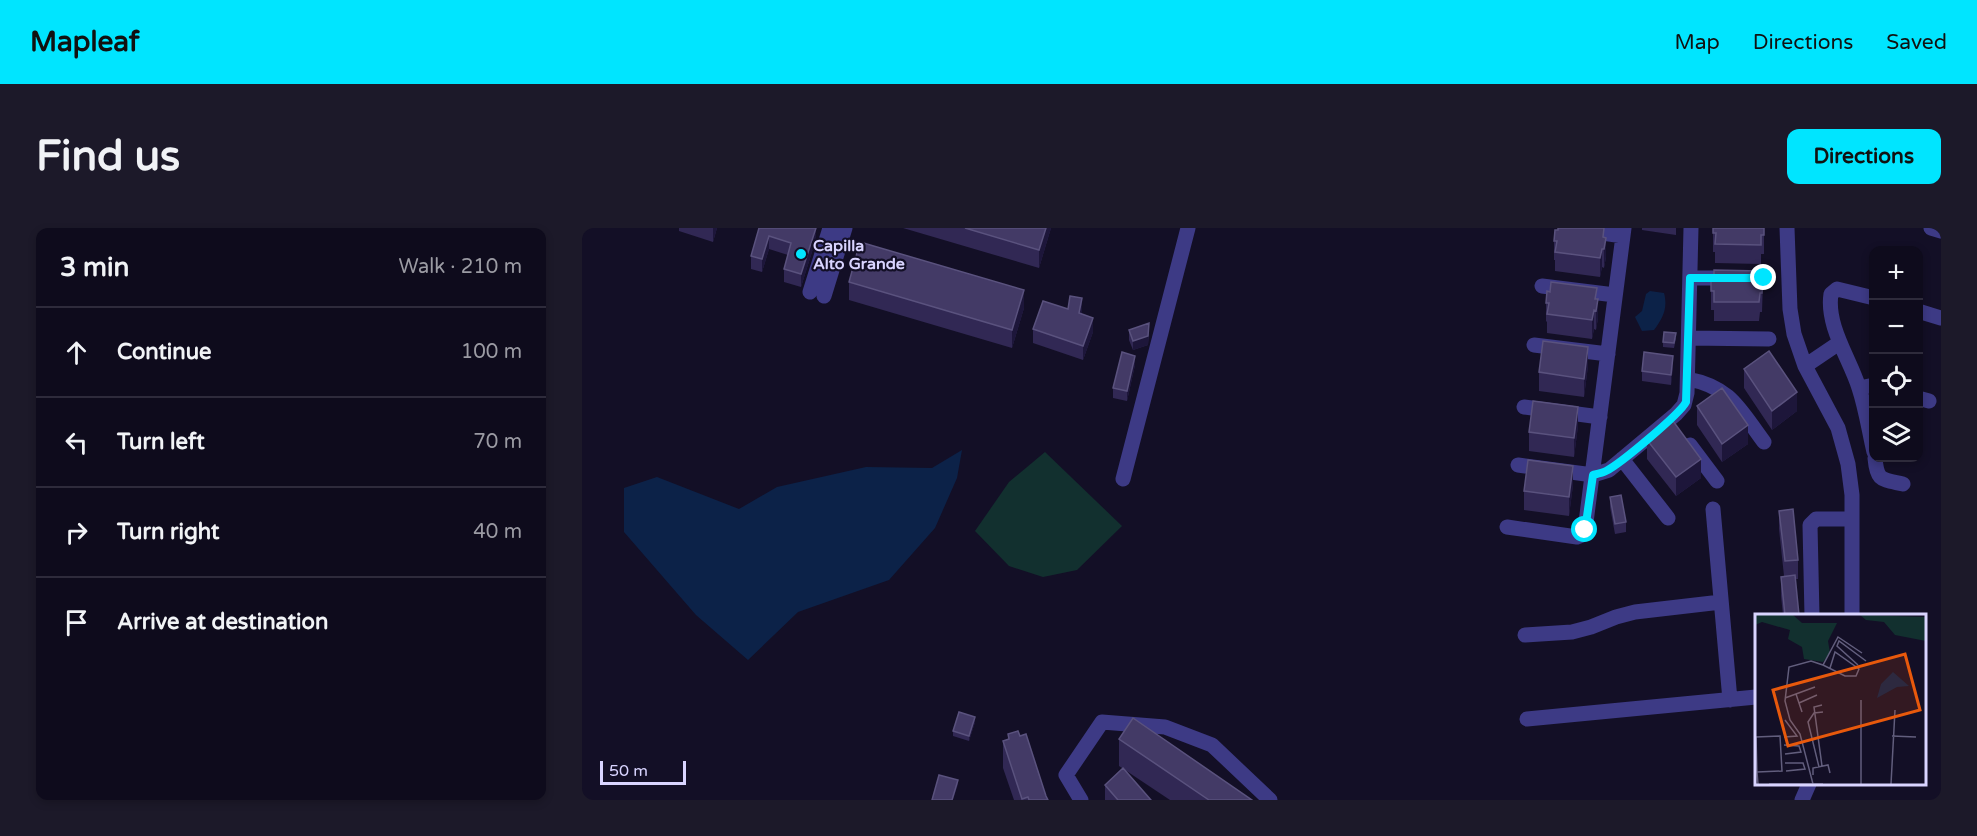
<!DOCTYPE html>
<meta charset="utf-8">
<style>
:root{--surface:#0e0b1c;--page:#1c1929;--text:#f1f3f6;--muted:#9b9ba3;--line:#2e2b3b;--accent:#00e5ff}
body{margin:0;font-family:"Varela Round",sans-serif;background:var(--page);color:var(--text)}
.controls{position:absolute;right:18px;top:18px;display:grid;overflow:hidden;border-radius:12px;box-shadow:0 3px 9px #0003}
.controls button{width:54px;height:54px;display:grid;place-items:center;padding:0;border:0;border-bottom:2px solid var(--line);background:var(--surface);color:var(--text);font:30px sans-serif}
.scale{position:absolute;left:18px;bottom:15px;width:86px;box-sizing:border-box;padding-left:6px;border:3px solid #d9d4ff;border-top:0;font-size:16px;line-height:21px;white-space:nowrap;color:#d9d4ff;-webkit-text-stroke:4px #130f26;paint-order:stroke}
.stop{position:absolute;width:18px;height:18px;margin:-14px;border:4px solid #00e5ff;border-radius:50%;background:#fff}
.stop.end{background:#00e5ff;border-color:#fff;box-shadow:0 2px 6px #0008}
.list{margin:0;padding:0;list-style:none}
h2{display:flex;justify-content:space-between;align-items:center;height:78px;margin:0;padding:0 24px;font-size:26px}
h2 small{font-size:20px;font-weight:400;color:var(--muted)}
.list li{display:grid;grid-template-columns:39px 1fr auto;gap:18px;align-items:center;box-sizing:border-box;height:90px;padding:0 24px;border-top:2px solid var(--line)}
.list b{display:block;font-size:22px;white-space:nowrap}
.list em{font-size:20px;font-style:normal;color:var(--muted)}
.icon{flex:none;width:33px;height:33px;fill:none;stroke:currentColor;stroke-width:2;stroke-linecap:round;stroke-linejoin:round}
.map{position:relative;flex:none;width:1359px;height:572px;overflow:hidden;border-radius:12px}
header{display:flex;align-items:center;gap:36px;box-sizing:border-box;height:84px;padding:0 30px;background:var(--accent);color:#111}
header strong{font-size:28px}
nav{display:flex;gap:33px;margin-inline-start:auto;font-size:21px}
.intro{display:flex;align-items:center;justify-content:space-between;box-sizing:border-box;height:144px;padding:0 36px}
h1{margin:0;font-size:42px}
.button{padding:15px 27px;border-radius:12px;background:var(--accent);color:#111;font-size:21px;font-weight:700}
main{display:flex;gap:36px;padding:0 36px}
aside{flex:1;background:var(--surface);border-radius:12px;box-shadow:0 3px 9px #0003}
.map>svg:first-child{display:block}
.green{fill:#12302f}
.water{fill:#0c2248}
.lines{fill:none;stroke-linecap:round;stroke-linejoin:round}
.minor{stroke:#3d3a85;stroke-width:15}
.wall{fill:#312854}
.shaded-wall{fill:#1d163a}
.building{fill:#433a66;stroke:#5a527e;stroke-width:1.5}
.route{stroke:#00e5ff;stroke-width:8}
.poi-dot{fill:#00e5ff;stroke:#130f26;stroke-width:2}
.labels{text-anchor:middle;stroke-width:4.5;stroke-linejoin:round;paint-order:stroke}
.poi-label{font-size:16px;font-weight:bold;fill:#d9d4ff;stroke:#130f26;text-anchor:start}
.inset-road{fill:none;stroke:#625e7d;stroke-width:1.5}
.view{fill:#e8590c;fill-opacity:0.15;stroke:#e8590c;stroke-width:3}
.inset-edge{fill:none;stroke:#d9d4ff;stroke-width:3}
</style>
<header>
<strong>Mapleaf</strong>
<nav><a>Map</a><a>Directions</a><a>Saved</a></nav>
</header>
<div class="intro"><h1>Find us</h1><a class="button">Directions</a></div>
<main>
<aside>
<h2>3 min<small>Walk · 210 m</small></h2>
<ul class="list">
<li><svg class="icon" aria-label="ahead" viewBox="0 0 24 24"><path d="M12 20V5M6 11l6-6 6 6"/></svg><div><b>Continue</b></div><em>100 m</em></li>
<li><svg class="icon" aria-label="left" viewBox="0 0 24 24"><path d="M17 20v-9H6M10 6l-5 5 5 5"/></svg><div><b>Turn left</b></div><em>70 m</em></li>
<li><svg class="icon" aria-label="right" viewBox="0 0 24 24"><path d="M7 20v-9h11M14 6l5 5-5 5"/></svg><div><b>Turn right</b></div><em>40 m</em></li>
<li><svg class="icon" aria-label="arrive" viewBox="0 0 24 24"><path d="M6 21V4h12l-3 4 3 4H6"/></svg><div><b>Arrive at destination</b></div></li>
</ul>
</aside>
<div class="map">
<svg width="1359" height="572" viewBox="0 0 1359 572">
<rect width="100%" height="100%" fill="#130f26"/>
<path class="green" d="M463,224L540,298L495,342L461,349L427,338L393,303L427,254Z"/>
<path class="water" d="M1068,63L1082,65C1086,80 1081,90 1072,102L1060,103L1053,89L1060,83L1064,66Z
M380,222L375,250L353,300L307,352L216,384L166,432L114,387L42,304V260L75,249L157,281L195,259L284,239L350,240Z"/>
<g class="lines">
<path class="minor" d="M986,0L1041,8
M1205,0L1208,81L1212,106L1223,138L1256,200L1266,236L1270,267V388
M1349,0L1359,3
M1108,50H1181
M960,58L1033,67
M228,64L248,0
M242,68L263,0
M1292,70L1255,61L1249,66C1244,98 1268,131 1277,160C1284,181 1287,203 1292,224
M1336,83L1359,90
M1107,110L1187,111
M952,117L1026,126
M1223,138L1257,115
M1106,151C1149,159 1158,182 1182,214
M1277,160L1292,157
M1336,170L1347,173
M942,179L1018,189
M1108,217L1135,253
M1293,230C1295,253 1299,251 1321,256
M1040,231L1086,290
M936,237L1011,247L1027,242L1094,186L1102,177L1105,165L1109,0
M541,251L606,0
M1131,281L1148,472
M925,299L995,309L1000,307L1003,302L1042,0
M1230,388L1228,297L1234,291H1270
M943,407L990,404L1009,399L1034,389L1053,384L1139,374
M945,491L1174,469
M499,572L484,547L520,494L583,499L630,517L688,572
M1220,572L1227,556"/>
</g>
<path class="wall" d="M97,0H135L131,14L97,3Z
M177,0H234V11L219,59L202,54V41L206,27L187,21L180,44L169,41V28Z
M321,0H469L457,40Z
M1060,0H1094V7L1060,2Z
M1131,0H1182V26H1179V36L1133,35V24H1131Z
M976,2L1022,10L1024,29L1022,40L1020,39L1018,49L973,43V32H972V13Z
M1129,51L1181,53L1180,84H1178L1177,93H1132V82H1129Z
M267,54L442,80L430,120L267,72Z
M1015,71L1016,90L1014,102L1012,101L1010,111L965,105V94L964,93V75Z
M486,81L500,85V86L511,104L501,132L451,115V101Z
M547,102L567,104L566,117L551,122L547,112Z
M1094,110L1092,120L1081,119V114Z
M553,137L545,173L531,170V160Z
M1006,138L1002,169L957,163V144Z
M1091,138L1089,157L1060,153V143Z
M1162,141L1215,183L1190,202L1162,160Z
M1115,178L1166,216L1140,234L1115,197Z
M996,198L992,229L947,223V204Z
M1065,212L1119,250L1094,268L1065,231Z
M991,257L987,288L942,282V263Z
M1028,269L1044,294V304L1033,306L1028,279Z
M1197,283L1216,332V351H1213L1217,387H1201L1199,368V349L1202,348L1197,301Z
M393,494L387,513L371,508V503Z
M426,506L464,568L466,572H432L421,540V513L426,511Z
M537,511L670,572H588L537,538Z
M523,557L569,572H523Z"/>
<path class="shaded-wall" d="M131,0H135L131,14Z
M234,0V11L219,59V46Z
M464,0H469L457,40V22Z
M187,8V21L180,44V31Z
M1024,10V29L1022,40V21Z
M1020,21V39L1018,49V30Z
M442,62V80L430,120V102Z
M500,70V85L497,99V85Z
M1016,71V90L1014,102V83Z
M1012,82V101L1010,111V92Z
M511,90V104L501,132V118Z
M567,95L566,117L551,122V113Z
M1006,119V138L1002,169V151Z
M553,128V137L545,173V163Z
M1091,128V138L1089,157V147Z
M1215,164V183L1190,202V183Z
M996,179V198L992,229V210Z
M1166,197V216L1140,234V216Z
M1119,231V250L1094,268V249Z
M991,238V257L987,288V269Z
M393,489V494L387,513V508Z
M376,552V557L371,572H370Z"/>
<path class="building" d="M177,0H234L219,46L202,41L209,15L187,8L180,31L169,28Z
M383,0H464L457,22Z
M976,0H1022L1021,9L1024,10L1022,21H1020L1018,30L973,24L975,13H972L973,2H976Z
M1131,0H1182V7H1179V17L1133,16L1134,5H1131Z
M278,14L442,62L430,102L267,54Z
M1132,42L1178,43V53H1181L1180,65H1178L1177,74H1132V63H1129V51H1132Z
M969,54L1015,60L1013,71H1016L1014,83L1012,82L1010,92L965,86L967,75H964L965,63L968,64Z
M488,68L500,70L497,85L511,90L501,118L451,101L461,73L486,81Z
M567,95L566,108L551,113L547,102Z
M1082,104L1094,105L1092,115L1081,114Z
M961,113L1006,119L1002,151L957,144Z
M1187,123L1215,164L1190,183L1162,141Z
M540,124L553,128L545,163L531,160Z
M1062,124L1091,128L1089,147L1060,143Z
M1140,160L1166,197L1140,216L1115,178Z
M951,173L996,179L992,210L947,204Z
M1091,193L1119,231L1094,249L1065,212Z
M946,232L991,238L987,269L942,263Z
M1039,267L1044,294L1033,296L1028,269Z
M1211,281L1216,332L1203,333L1197,283Z
M1213,347L1217,387H1203L1199,349Z
M377,484L393,489L387,508L371,503Z
M551,490L670,572H627L537,511Z
M436,503L438,508L444,506L464,568L466,572H447L446,569L440,571L421,513L427,511L426,506Z
M541,540L569,572H536L523,557Z
M357,547L376,552L370,572H350Z"/>
<g class="lines">
<path class="route" d="M1003,302L1011,247C1015,246 1020,245 1024,243C1038,236 1098,186 1104,174L1108,50H1182"/>
</g>
<circle class="poi-dot" cx="219" cy="26" r="6"/>
<g class="labels">
<g class="poi-label">
<text x="231" y="23">Capilla<tspan x="231" dy="18">Alto Grande</tspan></text>
</g>
</g>
<g transform="translate(1173 386)">
<rect width="171" height="171" fill="#130f26"/>
<path d="M0,1H38L47,9H82L73,27L75,39L68,48L49,45L47,33L33,25L35,16L7,8L0,11ZM105,1L171,3V27L140,21L129,8L111,6Z" fill="#12302f"/>
<path d="M138,58L154,72L142,73L122,84L126,70Z" fill="#0c2248"/>
<path class="inset-road" d="M68,51L90,62H101L104,55L80,38L75,54M103,51L82,32L84,27L111,47M41,80L47,98M30,84L60,73M44,89L62,81M67,91L59,93L67,152M137,122L161,123M29,123L42,122L30,106M29,131L44,132L46,138L30,140M30,149H48L50,155L31,157M64,153L53,108L59,99L68,98M2,158L27,157L25,122L1,123L2,158L3,170M58,161V154L73,151L75,159M14,170H68M58,170L45,120L35,106L30,87L34,53L56,47L68,51L83,23L107,39M106,170V86M136,170L140,96"/>
<path class="view" d="M150,40L165,96L33,132L18,76Z"/>
<rect width="171" height="171" class="inset-edge"/>
</g>
</svg>
<div class="controls">
<button>+</button>
<button>−</button>
<button><svg class="icon" aria-label="locate" viewBox="0 0 24 24"><circle cx="12" cy="12" r="6"/><path d="M12 2v4M12 18v4M2 12h4M18 12h4"/></svg></button>
<button><svg class="icon" aria-label="layers" viewBox="0 0 24 24"><path d="M12 4l9 5-9 5-9-5zM3 14l9 5 9-5"/></svg></button>
</div>
<div class="scale">50 m</div>
<div class="stop" style="left:1003px;top:302px"></div>
<div class="stop end" style="left:1182px;top:50px"></div>
</div>
</main>
